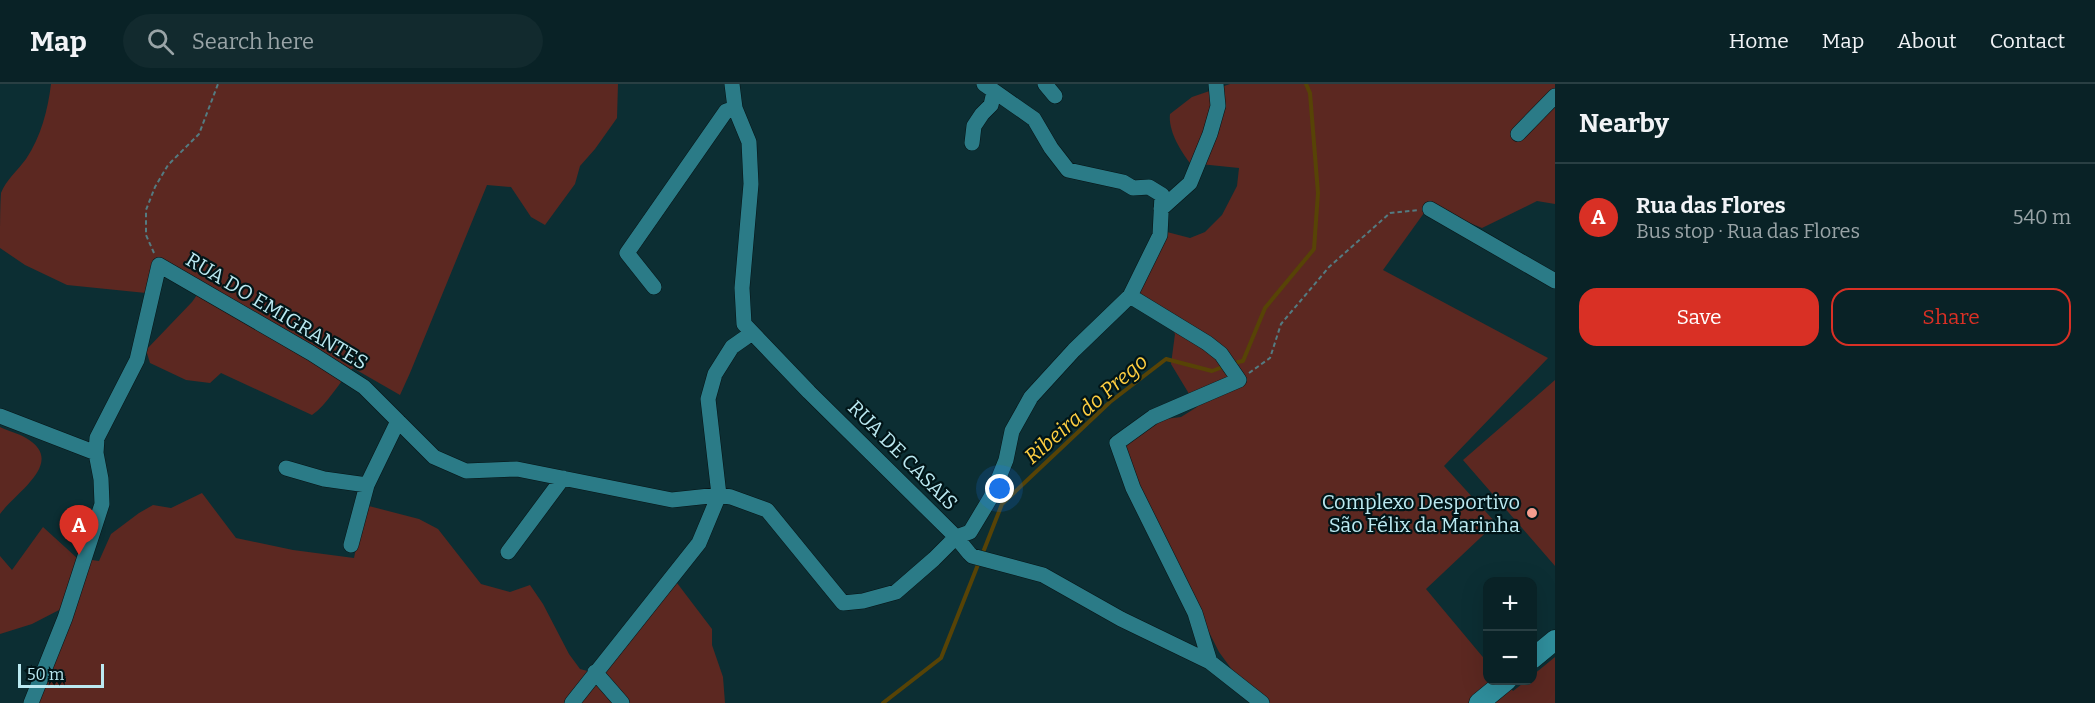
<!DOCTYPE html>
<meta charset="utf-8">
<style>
:root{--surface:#092226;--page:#122a2e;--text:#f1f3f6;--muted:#99a4a7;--line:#293f43;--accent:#d93025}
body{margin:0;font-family:Bitter,serif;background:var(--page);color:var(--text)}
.controls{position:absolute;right:18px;bottom:18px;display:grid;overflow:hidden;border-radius:12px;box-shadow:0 6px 24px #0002}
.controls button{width:54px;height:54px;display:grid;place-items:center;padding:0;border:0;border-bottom:2px solid var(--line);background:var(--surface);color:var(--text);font:30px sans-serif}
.scale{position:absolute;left:18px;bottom:15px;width:86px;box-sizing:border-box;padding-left:6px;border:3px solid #bbe9f1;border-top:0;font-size:16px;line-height:21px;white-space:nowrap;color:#bbe9f1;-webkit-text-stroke:4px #011518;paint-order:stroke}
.you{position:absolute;left:1000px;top:405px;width:21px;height:21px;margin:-15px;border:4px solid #fff;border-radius:50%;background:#1a73e8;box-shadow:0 0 0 9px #1a73e833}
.badge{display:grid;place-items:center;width:39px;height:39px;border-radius:50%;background:var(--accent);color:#fff;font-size:20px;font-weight:700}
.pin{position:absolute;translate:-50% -50px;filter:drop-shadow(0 2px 3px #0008)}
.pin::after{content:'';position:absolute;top:32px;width:21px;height:18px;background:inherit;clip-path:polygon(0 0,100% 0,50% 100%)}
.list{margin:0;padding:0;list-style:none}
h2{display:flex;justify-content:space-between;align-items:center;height:78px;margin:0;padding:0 24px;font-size:26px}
h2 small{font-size:20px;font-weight:400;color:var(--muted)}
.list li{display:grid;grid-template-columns:39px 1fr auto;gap:18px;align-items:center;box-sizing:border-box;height:108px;padding:0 24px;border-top:2px solid var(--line)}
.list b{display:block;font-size:22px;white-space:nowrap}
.list p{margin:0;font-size:20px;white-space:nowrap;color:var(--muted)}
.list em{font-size:20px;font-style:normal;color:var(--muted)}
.actions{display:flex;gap:12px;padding:18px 24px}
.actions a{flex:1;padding:14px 0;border:2px solid var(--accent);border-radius:18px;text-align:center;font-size:21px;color:var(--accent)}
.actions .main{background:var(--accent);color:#fff}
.icon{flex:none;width:33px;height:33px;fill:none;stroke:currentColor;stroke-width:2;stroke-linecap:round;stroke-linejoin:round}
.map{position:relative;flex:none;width:1555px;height:619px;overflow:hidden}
header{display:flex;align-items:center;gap:36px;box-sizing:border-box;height:84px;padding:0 30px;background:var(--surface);border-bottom:2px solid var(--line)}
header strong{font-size:28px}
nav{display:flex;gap:33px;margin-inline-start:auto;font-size:21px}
.search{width:420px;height:54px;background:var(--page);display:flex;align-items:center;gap:15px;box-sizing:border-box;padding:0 21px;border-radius:33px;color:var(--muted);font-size:22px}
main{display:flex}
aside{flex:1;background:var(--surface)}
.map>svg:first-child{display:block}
.green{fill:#5c2821}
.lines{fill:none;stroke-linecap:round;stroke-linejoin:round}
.stream{stroke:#574306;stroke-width:4}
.minor-casing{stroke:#061416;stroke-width:16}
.major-casing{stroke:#061416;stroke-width:21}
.path{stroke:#547b81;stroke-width:2;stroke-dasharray:4.5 3;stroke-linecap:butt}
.minor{stroke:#2b7b87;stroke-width:15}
.major{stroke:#2f8e9c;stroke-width:20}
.poi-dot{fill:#f59d8f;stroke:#011518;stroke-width:2}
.labels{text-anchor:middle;stroke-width:4.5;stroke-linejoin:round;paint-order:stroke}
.street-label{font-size:20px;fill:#bbe9f1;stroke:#011518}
.poi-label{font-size:20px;fill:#bbe9f1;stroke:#011518;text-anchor:end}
.water-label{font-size:21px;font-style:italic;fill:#fece41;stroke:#011518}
</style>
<header>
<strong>Map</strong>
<div class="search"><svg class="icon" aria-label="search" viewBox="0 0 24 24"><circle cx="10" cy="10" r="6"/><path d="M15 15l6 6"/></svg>Search here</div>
<nav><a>Home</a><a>Map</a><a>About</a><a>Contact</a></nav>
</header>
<main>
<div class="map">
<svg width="1555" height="619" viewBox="0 0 1555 619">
<rect width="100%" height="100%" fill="#0c2e33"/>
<path class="green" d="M51,0H618L617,34L595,65L580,82L575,100L545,141L531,133L511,103L487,101L410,289L400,311L353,284C339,298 327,321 312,331L221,289L210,299L186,296L150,279L146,266L192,218L204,201L167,179L146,209L67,201L25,181L0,164C0,149 0,122 1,109C6,96 18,86 26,75C41,53 48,25 51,0Z
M1230,0H1555V120L1537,117L1482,144L1429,122L1383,186L1548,274L1444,382L1496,439L1426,505L1487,578L1488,596L1504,597L1513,607L1526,597L1532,596L1533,591L1555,573V619H1266L1241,598L1219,568L1114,359L1150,337L1181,333L1197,323L1171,280L1175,250L1169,241L1138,211L1167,148L1190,154L1205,148L1222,131L1237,102L1239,84L1190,79C1180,66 1168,46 1170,30L1192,13Z
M1555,296V482L1463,376Z
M0,343C8,347 18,349 26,354C67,378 16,408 0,430Z
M202,409L236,454L293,466L354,474L365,421L419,435L438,445L481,500L510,508L530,501L543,520L569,570L580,585L595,589L674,495L712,545V561L723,593L725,619H38L61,525L32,540L0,550V472L12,486L43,443L77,474L99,477L111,450L139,429L153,421L171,424Z"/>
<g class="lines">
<path class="stream" d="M1238,278L1243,277L1265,224L1314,165L1318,109L1310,9L1306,0
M982,471L1002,420L1110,318L1166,275L1212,287L1220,284
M883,619L941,574L979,478"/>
<defs>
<path id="minor" d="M732,0L735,24L749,58L751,100L742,204L744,240L809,308L956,453L969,469L972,472L1043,491L1121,535L1210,578L1262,619
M1045,0L1055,12
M1518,50L1555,12
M972,59L974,42L982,30L991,21L994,8
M1161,125L1190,99L1210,50L1218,22L1216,0
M1430,125L1555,197
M654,203L627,169L726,27L735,24
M1130,212L1207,259L1221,270L1239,296L1153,333L1117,359L1133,404L1195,529L1210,578
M0,332L96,369
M286,384L324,395L367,401
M351,461L367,401L398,337
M508,468L563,394
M595,588L622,619
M31,619L65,534L102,420L101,395L96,369L97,354L137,276L159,181L311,269L364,303L434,373L466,387L517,385L672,416L719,411L731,413L767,426L843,519L863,517L896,508L934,475L956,453L970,448L991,413L1006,376L1012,347L1031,313L1074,266L1130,212L1160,151L1162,111L1149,103L1133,104L1123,98L1068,86L1051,64L1034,35L984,0
M572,619L699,459L719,411L708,315L715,290L732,263L752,249"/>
<path id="major" d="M1532,575L1555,556
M1479,619L1507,596"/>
</defs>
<use href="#minor" class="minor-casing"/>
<use href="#major" class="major-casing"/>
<path class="path" d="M154,169L146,151V126L155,103L168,81L199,50L218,0
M1249,289L1270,274L1281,240L1329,183L1390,129L1419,126"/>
<use href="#minor" class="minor"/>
<use href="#major" class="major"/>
</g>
<circle class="poi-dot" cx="1532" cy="429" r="6"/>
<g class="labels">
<g class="street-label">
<text transform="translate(277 227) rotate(31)" y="7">RUA DO EMIGRANTES</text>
<text transform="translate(903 371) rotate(45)" y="7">RUA DE CASAIS</text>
</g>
<g class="poi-label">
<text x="1520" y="425">Complexo Desportivo<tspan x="1520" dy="23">São Félix da Marinha</tspan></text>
</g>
<g class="water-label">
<text transform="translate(1086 325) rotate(-41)" y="7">Ribeira do Prego</text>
</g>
</g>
</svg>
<div class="controls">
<button>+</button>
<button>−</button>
</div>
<div class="scale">50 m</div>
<div class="you"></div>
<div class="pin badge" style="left:79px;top:471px">A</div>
</div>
<aside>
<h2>Nearby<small></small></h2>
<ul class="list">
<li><span class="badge">A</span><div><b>Rua das Flores</b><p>Bus stop · Rua das Flores</p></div><em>540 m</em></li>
</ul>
<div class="actions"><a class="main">Save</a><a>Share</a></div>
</aside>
</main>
